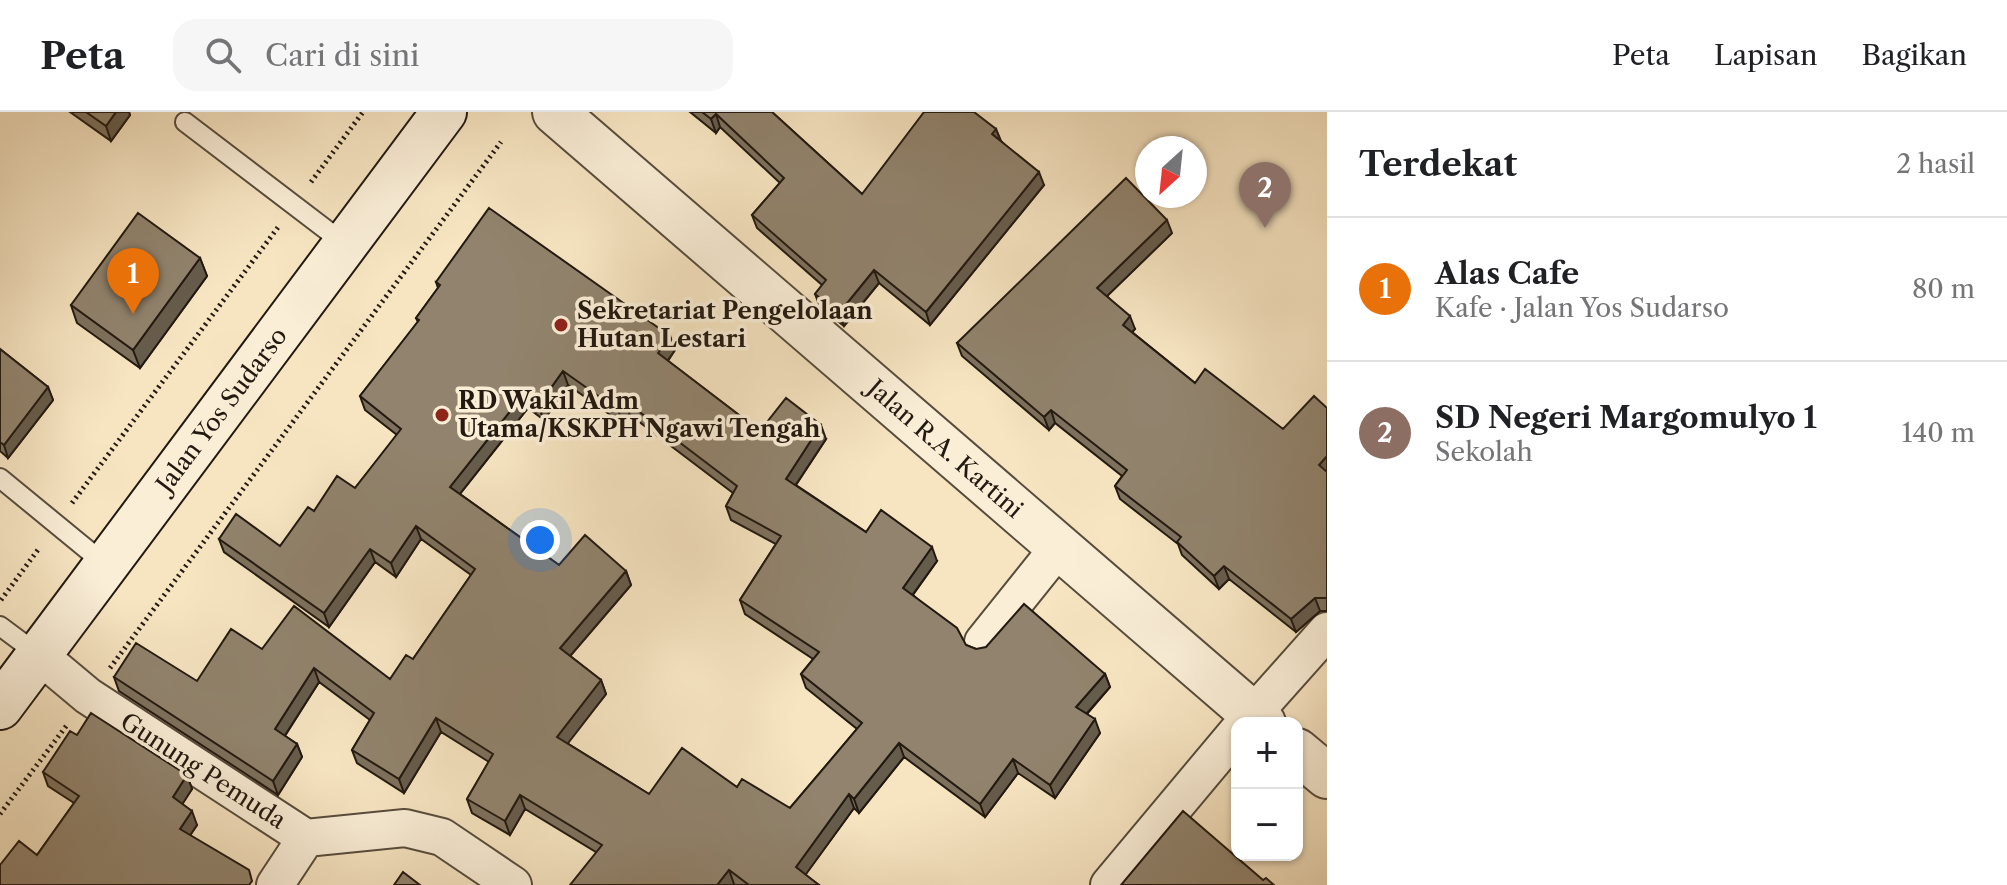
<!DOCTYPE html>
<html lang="id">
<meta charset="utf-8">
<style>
:root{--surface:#fff;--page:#f6f6f6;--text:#202124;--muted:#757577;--line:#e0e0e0;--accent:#111827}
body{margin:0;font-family:"Libre Caslon Text",serif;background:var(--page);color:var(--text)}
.controls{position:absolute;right:24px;bottom:24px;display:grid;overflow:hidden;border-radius:16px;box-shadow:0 2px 6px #0004}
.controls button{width:72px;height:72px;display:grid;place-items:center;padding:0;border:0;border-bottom:2px solid var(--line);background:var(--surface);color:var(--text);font:40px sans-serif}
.compass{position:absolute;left:1135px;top:24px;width:72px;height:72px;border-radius:50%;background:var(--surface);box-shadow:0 2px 6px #0004;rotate:207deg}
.you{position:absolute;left:540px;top:428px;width:28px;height:28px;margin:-20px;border:6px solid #fff;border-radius:50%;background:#1a73e8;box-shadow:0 0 0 12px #1a73e833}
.badge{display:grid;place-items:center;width:52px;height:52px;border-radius:50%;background:var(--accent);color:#fff;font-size:26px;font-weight:700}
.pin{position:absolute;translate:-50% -66px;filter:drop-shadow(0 2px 4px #0008)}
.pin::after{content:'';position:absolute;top:42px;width:28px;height:24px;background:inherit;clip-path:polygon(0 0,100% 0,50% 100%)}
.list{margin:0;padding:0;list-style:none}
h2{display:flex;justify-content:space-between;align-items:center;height:104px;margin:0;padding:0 32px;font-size:34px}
h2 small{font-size:26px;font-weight:400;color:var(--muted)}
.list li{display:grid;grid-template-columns:52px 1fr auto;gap:24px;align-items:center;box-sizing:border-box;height:144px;padding:0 32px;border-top:2px solid var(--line)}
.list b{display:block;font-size:30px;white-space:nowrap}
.list p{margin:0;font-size:26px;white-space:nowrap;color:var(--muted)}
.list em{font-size:26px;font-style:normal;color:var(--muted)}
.icon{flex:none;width:44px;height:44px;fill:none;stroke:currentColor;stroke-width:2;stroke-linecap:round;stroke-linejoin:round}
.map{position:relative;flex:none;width:1327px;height:773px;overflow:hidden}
header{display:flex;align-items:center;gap:48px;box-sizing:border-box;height:112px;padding:0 40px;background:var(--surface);border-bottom:2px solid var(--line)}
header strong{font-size:38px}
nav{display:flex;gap:44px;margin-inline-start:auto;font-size:28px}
.search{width:560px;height:72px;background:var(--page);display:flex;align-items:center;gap:20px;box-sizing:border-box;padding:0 28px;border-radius:24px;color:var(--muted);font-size:30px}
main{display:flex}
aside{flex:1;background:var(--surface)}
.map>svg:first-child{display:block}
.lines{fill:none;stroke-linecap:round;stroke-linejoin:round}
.service-casing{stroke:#574c3c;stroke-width:22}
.minor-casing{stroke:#574c3c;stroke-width:40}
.tertiary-casing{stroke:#574c3c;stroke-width:48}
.secondary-casing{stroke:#221910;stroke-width:48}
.path{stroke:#221910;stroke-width:5;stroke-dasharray:2 4;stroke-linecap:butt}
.service{stroke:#faeed7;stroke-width:18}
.minor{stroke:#faeed7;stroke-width:36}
.tertiary{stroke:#faeed7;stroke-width:44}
.secondary{stroke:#faeed7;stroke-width:44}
.wall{fill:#7d715e;stroke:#221910;stroke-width:2;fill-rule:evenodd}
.shaded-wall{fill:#665c4c;stroke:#221910;stroke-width:2}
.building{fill:#91836d;stroke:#221910;stroke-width:2;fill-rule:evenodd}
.poi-dot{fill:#8f2418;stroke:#faeed7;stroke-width:3}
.labels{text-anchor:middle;stroke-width:7;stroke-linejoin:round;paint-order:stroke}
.poi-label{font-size:24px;font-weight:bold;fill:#221910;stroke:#faeed7;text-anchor:start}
.street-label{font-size:24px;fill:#221910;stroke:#faeed7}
</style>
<header>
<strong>Peta</strong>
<div class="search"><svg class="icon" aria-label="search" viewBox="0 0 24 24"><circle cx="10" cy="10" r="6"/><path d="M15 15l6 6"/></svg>Cari di sini</div>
<nav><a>Peta</a><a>Lapisan</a><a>Bagikan</a></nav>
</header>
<main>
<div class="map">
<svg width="1327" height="773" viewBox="0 0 1327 773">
<rect width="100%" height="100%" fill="#f7e5c2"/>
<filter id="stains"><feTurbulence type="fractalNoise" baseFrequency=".0025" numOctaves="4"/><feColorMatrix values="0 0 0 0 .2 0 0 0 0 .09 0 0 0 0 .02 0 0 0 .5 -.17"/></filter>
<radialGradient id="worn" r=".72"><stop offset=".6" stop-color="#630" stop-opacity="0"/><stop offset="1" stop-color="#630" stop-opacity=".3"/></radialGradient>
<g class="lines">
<defs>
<path id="service" d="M185,10L345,132
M0,366L106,453
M0,514L39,543"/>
<path id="minor" d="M983,530L1059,435
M39,543L88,584L306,726L405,716L442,725L513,773
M1245,611L1327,519
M275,773L306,726
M1109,773L1237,620"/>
<path id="tertiary" d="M555,0L1263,611
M1297,639L1327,664"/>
<path id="secondary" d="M0,595L444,0"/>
</defs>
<use href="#service" class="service-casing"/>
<use href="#minor" class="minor-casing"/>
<use href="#tertiary" class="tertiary-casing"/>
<use href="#secondary" class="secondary-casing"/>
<path class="path" d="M311,70L363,0
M72,391L279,114
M1,488L40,435
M110,556L501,30
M0,702L67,613"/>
<use href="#service" class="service"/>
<use href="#minor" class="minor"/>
<use href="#tertiary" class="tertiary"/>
<use href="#secondary" class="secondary"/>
</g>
<path class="wall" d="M70,0H129L130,3L111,29Z
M690,0H772L862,82L996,17L1001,29L1044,73L930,213L879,171L844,214L820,195L815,182L822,173L757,116L752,103L780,71L720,15L716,21Z
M1172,121L1107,184L1135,217L1132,220L1195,271L1283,317L1327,296V499H1320L1296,520L1229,467L1219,477L1182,443L1178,432L1120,387L1115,374L1122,364L1055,311L1049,318L962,244L957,231Z
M200,146L207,164L140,256L77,211L71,193Z
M436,170L670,224L675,238L668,249L760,319L826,327L796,373L866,420L937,449L913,483L966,533L976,537L1105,562L1110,575L1087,602L1100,621L1055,686L1018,661L985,705L904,645L859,701L854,696L805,763L819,773H735L596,740L525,697L510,723L472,701L467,687L489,650L441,620L404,681L357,651L352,638L370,608L319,570L285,624L297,632L302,645L278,683L119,579L114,565L197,569L262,537L390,567L413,547L471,463L421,427L396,465L375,450L329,515L224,440L219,427L280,434L314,399L355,376L397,323L365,298L360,284L418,210L416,206L438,176ZM568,273L623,312L630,303L733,381L726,394L731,408L776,432L740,488L745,502L813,547L801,562L806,576L857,617L790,696L737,675L649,682L567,631L606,582L601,568L570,544L631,473L626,459L559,453L460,382L528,296L544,308Z
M0,237L48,275L53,288L8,346L0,339Z
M77,623L187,663L192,677L182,692L197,713L190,723L37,743L74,691L48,674L43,660Z"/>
<path class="shaded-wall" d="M116,0H129L130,3L111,29L106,14Z
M716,2L720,15L716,21L711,7Z
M996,17L1001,30L992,22Z
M1039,60L1044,73L930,213L926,200Z
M1167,108L1172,121L1102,189L1097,176Z
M200,146L207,164L140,256L133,238Z
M874,158L879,171L844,214L839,201Z
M1130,204L1135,217L1127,226L1123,213Z
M670,224L675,238L663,255L658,241Z
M563,259L568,273L544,308L538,294Z
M48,275L53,288L8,346L4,333Z
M523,283L528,296L455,388L450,375Z
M625,289L630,303L623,312L618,298Z
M1051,298L1055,311L1049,318L1044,305Z
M821,313L826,327L791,380L786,367Z
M1327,344V362L1319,353Z
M416,414L421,427L396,465L391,451Z
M932,435L937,449L908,489L903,476Z
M370,437L375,450L329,515L324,501Z
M1224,454L1229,467L1219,477L1214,464Z
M626,459L631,473L565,550L560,536Z
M1315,486L1320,499L1296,520L1291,507Z
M314,556L319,570L280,631L275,617Z
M1105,562L1110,575L1081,608L1076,595Z
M601,568L606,582L562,639L557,625Z
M436,606L441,620L404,681L399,667Z
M1095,607L1100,621L1055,686L1050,673Z
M899,631L904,645L859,701L854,687Z
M297,632L302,645L278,683L273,669Z
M1013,647L1018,661L985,705L980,692Z
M187,663L192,677L178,699L173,685Z
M849,682L854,696L801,769L796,755Z
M520,683L525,697L510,723L505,709Z
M192,699L197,713L185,731L180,717Z
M729,758L734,772L733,773H717Z"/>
<path class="building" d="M86,0H116L106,14Z
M702,0H772L862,82L924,0H974L996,17L992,22L1039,60L926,200L874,158L839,201L815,182L826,168L752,103L784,66L716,2L711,7Z
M1126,66L1167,108L1097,176L1130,204L1123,213L1195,271L1205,257L1283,317L1314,284L1327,296V344L1319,353L1327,360V486H1315L1291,507L1224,454L1214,464L1177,430L1181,425L1115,374L1127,358L1051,298L1044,305L957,231Z
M489,96L670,224L658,241L760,319L786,286L821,313L786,367L866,420L881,398L932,435L903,476L957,516L966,533L976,537L986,535L1024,492L1105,562L1076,595L1095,607L1050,673L1013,647L980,692L899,631L854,687L849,682L796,755L819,773H749L729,758L717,773H570L602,733L520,683L505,709L467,687L493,642L436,606L399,667L352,638L374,601L314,556L275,617L297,632L273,669L114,565L136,531L197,569L231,517L262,537L294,494L390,567L406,543L413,547L475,457L416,414L391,451L370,437L324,501L219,427L236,402L280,434L308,395L314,399L337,364L355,376L401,317L360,284L419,208L416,206L440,173L436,170ZM563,259L618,298L625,289L737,374L726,394L781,424L740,488L819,540L801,562L862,611L790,696L742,667L737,675L682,636L649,682L557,625L601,568L560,536L626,459L585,423L559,453L450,375L523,283L538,294Z
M138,101L200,146L133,238L71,193Z
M0,237L48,275L4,333L0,330Z
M91,601L187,663L173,685L192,699L180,717L249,758L252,769L249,773H0V753L19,729L37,743L79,684L43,660L70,619L77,623Z
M1183,699L1263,768L1266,766L1274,773H1121Z
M403,760L420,773H394Z"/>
<g class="poi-dot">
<circle cx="561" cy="213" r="8"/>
<circle cx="442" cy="303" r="8"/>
</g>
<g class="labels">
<g class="poi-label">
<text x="577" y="207">Sekretariat Pengelolaan<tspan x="577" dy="28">Hutan Lestari</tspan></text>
<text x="458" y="297">RD Wakil Adm<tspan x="458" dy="28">Utama/KSKPH Ngawi Tengah</tspan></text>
</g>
<g class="street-label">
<text transform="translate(222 298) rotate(-53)" y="8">Jalan Yos Sudarso</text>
<text transform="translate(945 337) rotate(41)" y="8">Jalan R.A. Kartini</text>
<text transform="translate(203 659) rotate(33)" y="8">Gunung Pemuda</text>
</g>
</g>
<rect width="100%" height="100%" filter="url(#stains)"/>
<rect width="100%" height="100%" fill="url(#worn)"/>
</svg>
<div class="controls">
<button>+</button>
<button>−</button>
</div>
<svg class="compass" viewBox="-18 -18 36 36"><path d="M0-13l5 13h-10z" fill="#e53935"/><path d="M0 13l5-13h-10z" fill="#757577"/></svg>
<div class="you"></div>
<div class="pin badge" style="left:133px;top:202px;background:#e8710a">1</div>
<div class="pin badge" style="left:1265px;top:116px;background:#8d6e63">2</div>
</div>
<aside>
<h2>Terdekat<small>2 hasil</small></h2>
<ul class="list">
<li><span class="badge" style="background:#e8710a">1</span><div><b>Alas Cafe</b><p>Kafe · Jalan Yos Sudarso</p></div><em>80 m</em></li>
<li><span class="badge" style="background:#8d6e63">2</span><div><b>SD Negeri Margomulyo 1</b><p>Sekolah</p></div><em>140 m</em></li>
</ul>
</aside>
</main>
